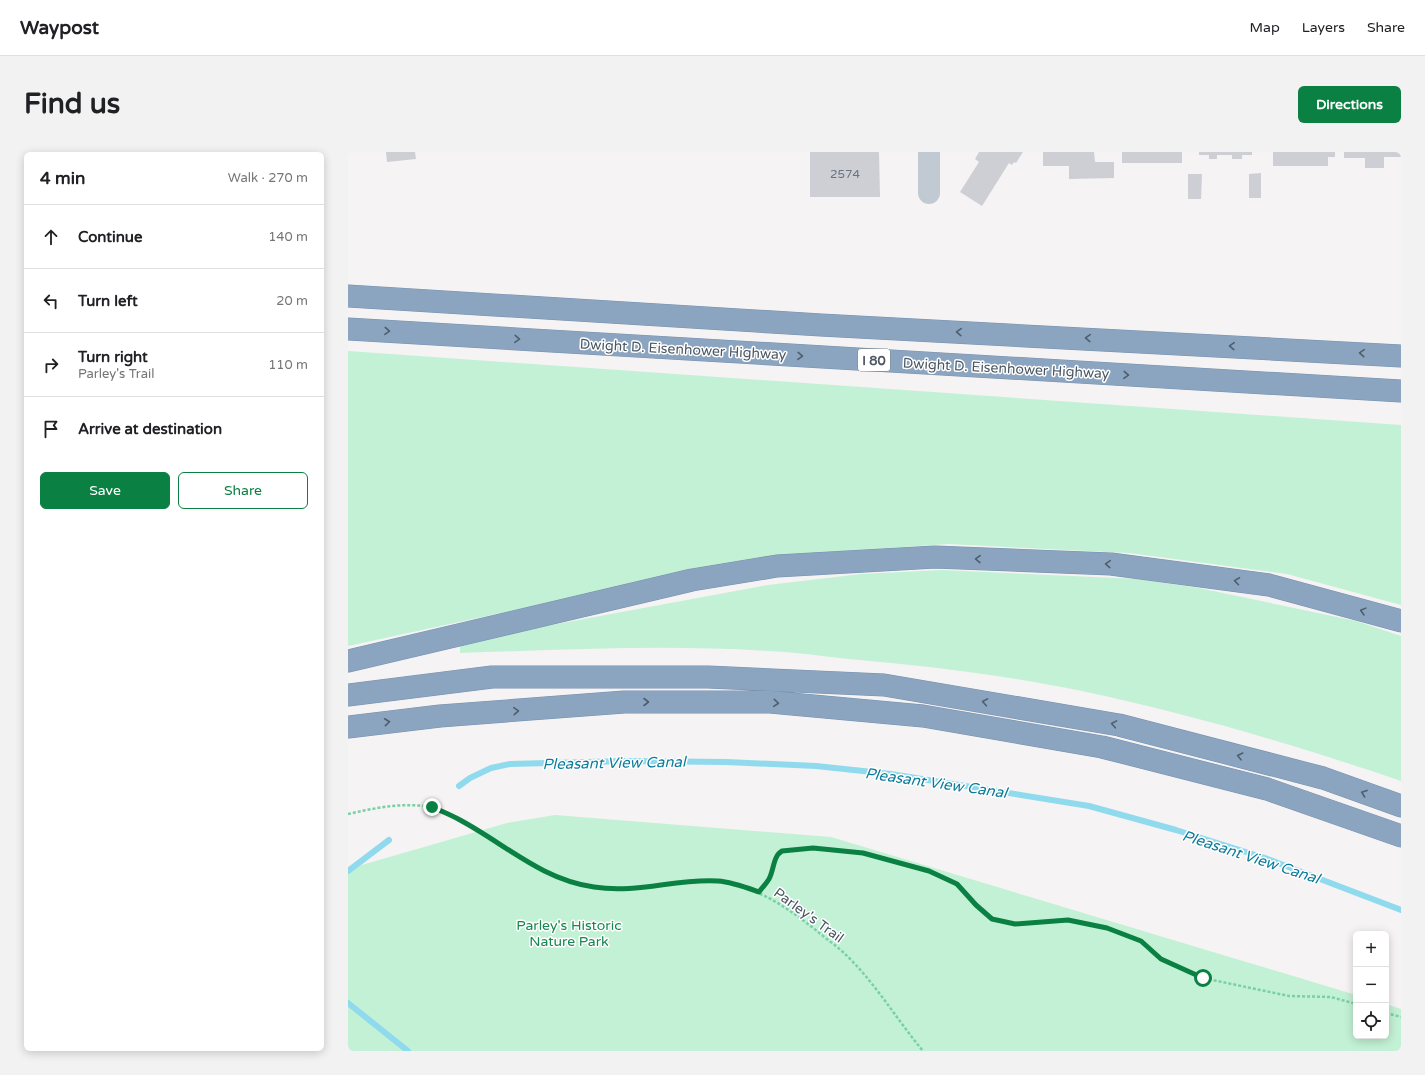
<!DOCTYPE html>
<meta charset="utf-8">
<style>
:root{--surface:#fff;--page:#f2f2f2;--text:#202124;--muted:#757577;--line:#e0e0e0;--accent:#0b8043}
body{margin:0;font-family:"Varela Round",sans-serif;background:var(--page);color:var(--text)}
.controls{position:absolute;right:12px;bottom:12px;display:grid;overflow:hidden;border-radius:6px;box-shadow:0 2px 10px #0003}
.controls button{width:36px;height:36px;display:grid;place-items:center;padding:0;border:0;border-bottom:1px solid var(--line);background:var(--surface);color:var(--text);font:20px sans-serif}
.stop{position:absolute;width:12px;height:12px;margin:-9px;border:3px solid #0b8043;border-radius:50%;background:#fff}
.stop.end{background:#0b8043;border-color:#fff;box-shadow:0 1px 4px #0008}
.list{margin:0;padding:0;list-style:none}
h2{display:flex;justify-content:space-between;align-items:center;height:52px;margin:0;padding:0 16px;font-size:17px}
h2 small{font-size:13px;font-weight:400;color:var(--muted)}
.list li{display:grid;grid-template-columns:26px 1fr auto;gap:12px;align-items:center;box-sizing:border-box;height:64px;padding:0 16px;border-top:1px solid var(--line)}
.list b{display:block;font-size:15px;white-space:nowrap}
.list p{margin:0;font-size:13px;white-space:nowrap;color:var(--muted)}
.list em{font-size:13px;font-style:normal;color:var(--muted)}
.actions{display:flex;gap:8px;padding:12px 16px}
.actions a{flex:1;padding:9px 0;border:1px solid var(--accent);border-radius:6px;text-align:center;font-size:14px;color:var(--accent)}
.actions .main{background:var(--accent);color:#fff}
.icon{flex:none;width:22px;height:22px;fill:none;stroke:currentColor;stroke-width:2;stroke-linecap:round;stroke-linejoin:round}
.map{position:relative;flex:none;width:1053px;height:899px;overflow:hidden;border-radius:6px}
header{display:flex;align-items:center;gap:24px;box-sizing:border-box;height:56px;padding:0 20px;background:var(--surface);border-bottom:1px solid var(--line)}
header strong{font-size:19px}
nav{display:flex;gap:22px;margin-inline-start:auto;font-size:14px}
.intro{display:flex;align-items:center;justify-content:space-between;box-sizing:border-box;height:96px;padding:0 24px}
h1{margin:0;font-size:28px}
.button{padding:10px 18px;border-radius:6px;background:var(--accent);color:#fff;font-size:14px;font-weight:700}
main{display:flex;gap:24px;padding:0 24px}
aside{flex:1;background:var(--surface);border-radius:6px;box-shadow:0 2px 10px #0003}
.map>svg:first-child{display:block}
.green{fill:#c3f1d5}
.lines{fill:none;stroke-linecap:round;stroke-linejoin:round}
.stream{stroke:#90daee;stroke-width:6}
.building{fill:#cdcfd5}
.highway-casing{stroke:#7690ad;stroke-width:23}
.path{stroke:#7ad0a6;stroke-width:2.5;stroke-dasharray:3 2;stroke-linecap:butt}
.minor{stroke:#c1cad2;stroke-width:22}
.highway{stroke:#8ba5c1;stroke-width:22}
.oneway{stroke:#505e6b}
.route{stroke:#0b8043;stroke-width:5}
.labels{text-anchor:middle;stroke-width:3;stroke-linejoin:round;paint-order:stroke}
.number-label{font-size:12px;fill:#6b747e}
.shield{fill:#fff;stroke:#808990;stroke-width:1}
.shield-label{font-size:13px;font-weight:bold;fill:#4a5661}
.street-label{font-size:14px;fill:#4a5661;stroke:#fff}
.park-label{font-size:14px;fill:#17864f;stroke:#fff}
.water-label{font-size:15px;font-style:italic;fill:#0c7c9b;stroke:#fff}
</style>
<header>
<strong>Waypost</strong>
<nav><a>Map</a><a>Layers</a><a>Share</a></nav>
</header>
<div class="intro"><h1>Find us</h1><a class="button">Directions</a></div>
<main>
<aside>
<h2>4 min<small>Walk · 270 m</small></h2>
<ul class="list">
<li><svg class="icon" aria-label="ahead" viewBox="0 0 24 24"><path d="M12 20V5M6 11l6-6 6 6"/></svg><div><b>Continue</b></div><em>140 m</em></li>
<li><svg class="icon" aria-label="left" viewBox="0 0 24 24"><path d="M17 20v-9H6M10 6l-5 5 5 5"/></svg><div><b>Turn left</b></div><em>20 m</em></li>
<li><svg class="icon" aria-label="right" viewBox="0 0 24 24"><path d="M7 20v-9h11M14 6l5 5-5 5"/></svg><div><b>Turn right</b><p>Parley's Trail</p></div><em>110 m</em></li>
<li><svg class="icon" aria-label="arrive" viewBox="0 0 24 24"><path d="M6 21V4h12l-3 4 3 4H6"/></svg><div><b>Arrive at destination</b></div></li>
</ul>
<div class="actions"><a class="main">Save</a><a>Share</a></div>
</aside>
<div class="map">
<svg width="1053" height="899" viewBox="0 0 1053 899">
<rect width="100%" height="100%" fill="#f5f3f3"/>
<path class="green" d="M0,199L1053,273V453L939,422L781,401L600,392L438,403L352,418L0,494Z
M594,418L790,427L851,436L1008,469L1053,484V629C948,593 842,562 734,539C657,523 579,514 501,507C474,504 447,500 420,499C317,492 214,498 112,501V490L420,433L513,422Z
M207,663L483,685L1008,843V884H1038V852L1053,857V899H0V717L159,671Z"/>
<g class="lines">
<path class="stream" d="M111,634L122,626L143,616L162,612L278,609L378,610L468,614L543,622L741,654L828,678L917,706L1053,758
M0,719L41,688
M0,851L60,899"/>
</g>
<path class="building" d="M38,0H67L68,7L39,10Z
M462,0H531L532,45H462Z
M631,0H675L668,11L666,10L664,13L661,11L634,54L612,40L631,10L627,7Z
M695,0H746L747,10H766V26L721,27V14H695Z
M774,0H834V11H774Z
M851,0H904V3H894V7H884V3H869V7H861V3H851Z
M925,0H987V5H980V14H925Z
M996,0H1053V5H1036V16H1017V6H996Z
M913,21V46H901V22Z
M840,22H854L853,47H840Z"/>
<g class="lines">
<defs>
<path id="highway" d="M0,144L473,173L1053,204
M0,177L1053,239
M0,509L344,428L429,414L587,405L763,412L921,433L1053,469
M0,543L144,525H360L536,533L771,573L975,626L1053,654
M0,575L92,564L276,550H422L575,564L754,595L919,637L1053,684"/>
</defs>
<use href="#highway" class="highway-casing"/>
<path class="path" d="M0,662C27,656 55,650 83,655C99,658 116,671 130,679C157,697 184,716 214,727C265,746 302,732 353,729C398,727 435,752 469,779C478,787 489,794 497,802C525,828 550,869 575,899
M411,740C414,736 418,732 421,727C426,718 425,704 434,699L465,696L515,701L581,719L609,732L628,753L644,767L667,772L720,768L759,776L793,789L813,807L855,826L941,844L983,845L1008,852
M1038,861L1053,865"/>
<path class="minor" d="M581,0V41"/>
<use href="#highway" class="highway"/>
</g>
<defs><path id="oneway-chevron" d="M-2-3.5L2.5 0L-2 3.5" fill="none" stroke-width="1.6" stroke-linecap="round" stroke-linejoin="round"/></defs>
<g class="oneway">
<use href="#oneway-chevron" transform="translate(39 179) rotate(3)"/>
<use href="#oneway-chevron" transform="translate(611 180) rotate(-177)"/>
<use href="#oneway-chevron" transform="translate(740 186) rotate(-177)"/>
<use href="#oneway-chevron" transform="translate(169 187) rotate(3)"/>
<use href="#oneway-chevron" transform="translate(884 194) rotate(-177)"/>
<use href="#oneway-chevron" transform="translate(1014 201) rotate(-176)"/>
<use href="#oneway-chevron" transform="translate(452 204) rotate(3)"/>
<use href="#oneway-chevron" transform="translate(778 223) rotate(3)"/>
<use href="#oneway-chevron" transform="translate(630 407) rotate(-178)"/>
<use href="#oneway-chevron" transform="translate(760 412) rotate(-176)"/>
<use href="#oneway-chevron" transform="translate(889 429) rotate(-172)"/>
<use href="#oneway-chevron" transform="translate(1015 459) rotate(-165)"/>
<use href="#oneway-chevron" transform="translate(298 550)"/>
<use href="#oneway-chevron" transform="translate(637 550) rotate(-170)"/>
<use href="#oneway-chevron" transform="translate(428 551) rotate(5)"/>
<use href="#oneway-chevron" transform="translate(168 559) rotate(-4)"/>
<use href="#oneway-chevron" transform="translate(39 570) rotate(-6)"/>
<use href="#oneway-chevron" transform="translate(766 572) rotate(-170)"/>
<use href="#oneway-chevron" transform="translate(892 604) rotate(-166)"/>
<use href="#oneway-chevron" transform="translate(1016 641) rotate(-160)"/>
</g>
<g class="lines">
<path class="route" d="M84,655C93,659 103,663 112,668C157,692 194,728 246,735C290,742 328,726 370,729C384,730 397,735 411,740C414,736 418,732 421,727C426,718 425,704 434,699L465,696L515,701L581,719L609,732L628,753L644,767L667,772L720,768L759,776L793,789L813,807L855,826"/>
</g>
<g class="labels">
<g class="number-label">
<text x="497" y="26">2574</text>
</g>
<rect class="shield" x="510" y="197" width="32" height="22" rx="3"/>
<g class="shield-label">
<text x="526" y="213">I 80</text>
</g>
<g class="street-label">
<text transform="translate(335 197) rotate(3)" y="5">Dwight D. Eisenhower Highway</text>
<text transform="translate(658 216) rotate(3)" y="5">Dwight D. Eisenhower Highway</text>
<text transform="translate(461 763) rotate(36)" y="5">Parley's Trail</text>
</g>
<g class="park-label">
<text x="221" y="778">Parley's Historic<tspan x="221" dy="16">Nature Park</tspan></text>
</g>
<g class="water-label">
<text transform="translate(266 611) rotate(-1)" y="5">Pleasant View Canal</text>
<text transform="translate(588 631) rotate(8)" y="5">Pleasant View Canal</text>
<text transform="translate(903 705) rotate(18)" y="5">Pleasant View Canal</text>
</g>
</g>
</svg>
<div class="controls">
<button>+</button>
<button>−</button>
<button><svg class="icon" aria-label="locate" viewBox="0 0 24 24"><circle cx="12" cy="12" r="6"/><path d="M12 2v4M12 18v4M2 12h4M18 12h4"/></svg></button>
</div>
<div class="stop" style="left:855px;top:826px"></div>
<div class="stop end" style="left:84px;top:655px"></div>
</div>
</main>
